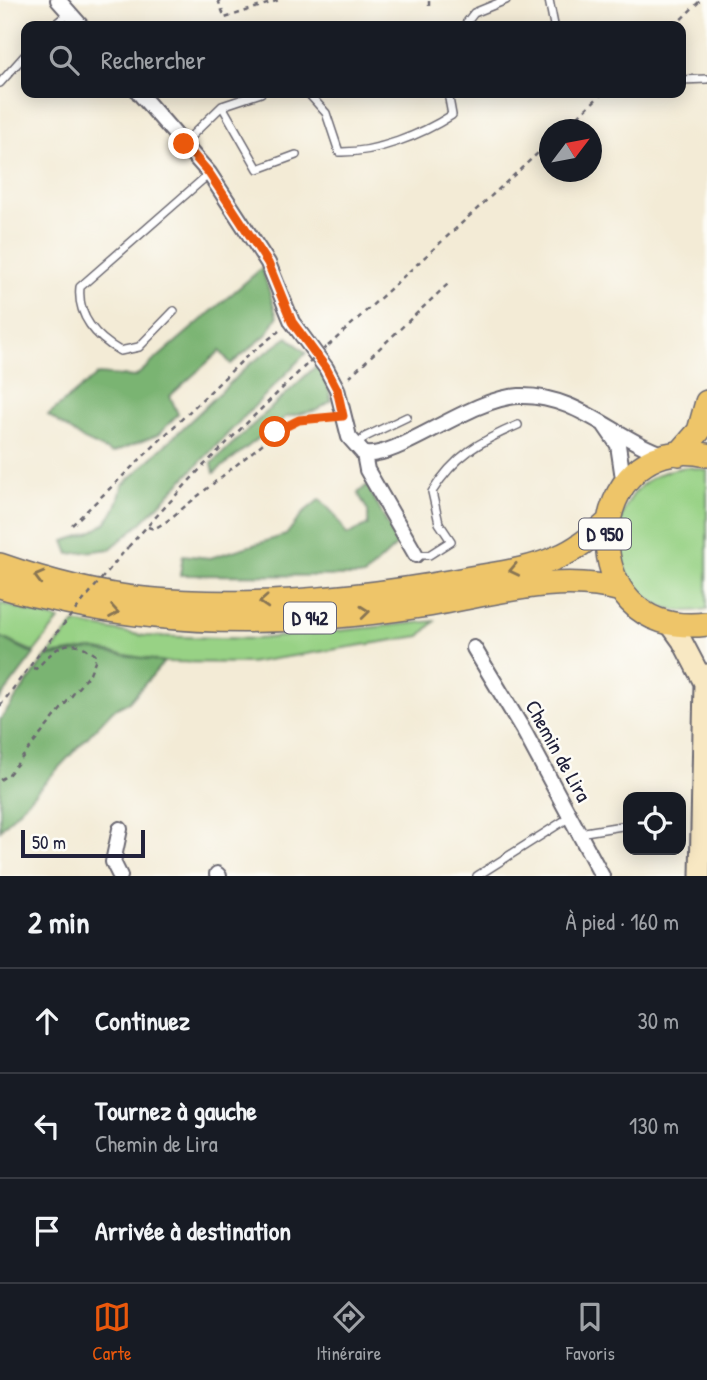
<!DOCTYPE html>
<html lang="fr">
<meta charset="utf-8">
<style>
:root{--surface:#171b24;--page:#20242c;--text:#f1f3f6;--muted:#9ea1a6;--line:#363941;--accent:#ea580c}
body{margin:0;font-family:"Patrick Hand",sans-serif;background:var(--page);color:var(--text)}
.controls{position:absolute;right:21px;bottom:21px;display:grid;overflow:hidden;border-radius:14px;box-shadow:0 4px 18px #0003}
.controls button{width:63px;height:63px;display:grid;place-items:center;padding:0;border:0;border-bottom:2px solid var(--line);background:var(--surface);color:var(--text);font:35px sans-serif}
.compass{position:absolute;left:539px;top:119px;width:63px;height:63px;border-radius:50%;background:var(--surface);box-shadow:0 4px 18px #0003;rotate:58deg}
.scale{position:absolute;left:21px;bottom:18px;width:124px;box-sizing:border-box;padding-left:7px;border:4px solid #22223b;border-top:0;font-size:19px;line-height:24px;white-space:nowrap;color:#22223b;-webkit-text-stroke:5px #fdfcf7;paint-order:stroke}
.stop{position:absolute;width:21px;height:21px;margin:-16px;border:5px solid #ea580c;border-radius:50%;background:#fff}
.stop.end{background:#ea580c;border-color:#fff;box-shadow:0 2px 7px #0008}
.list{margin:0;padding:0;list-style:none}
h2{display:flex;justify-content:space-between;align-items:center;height:91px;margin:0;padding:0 28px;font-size:30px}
h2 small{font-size:23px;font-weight:400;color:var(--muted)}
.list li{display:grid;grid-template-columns:46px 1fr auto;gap:21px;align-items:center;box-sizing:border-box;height:105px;padding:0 28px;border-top:2px solid var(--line)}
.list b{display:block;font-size:26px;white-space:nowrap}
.list p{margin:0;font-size:23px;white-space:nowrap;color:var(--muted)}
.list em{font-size:23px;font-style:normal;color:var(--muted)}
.icon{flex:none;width:38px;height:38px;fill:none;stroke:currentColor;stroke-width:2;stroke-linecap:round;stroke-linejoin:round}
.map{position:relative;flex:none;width:707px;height:876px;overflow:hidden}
.search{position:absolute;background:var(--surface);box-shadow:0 4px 18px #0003;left:21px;right:21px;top:21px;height:77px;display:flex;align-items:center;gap:18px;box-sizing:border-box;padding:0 24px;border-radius:14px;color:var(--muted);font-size:26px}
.sheet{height:406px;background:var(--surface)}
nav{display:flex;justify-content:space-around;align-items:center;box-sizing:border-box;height:98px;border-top:2px solid var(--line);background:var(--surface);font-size:19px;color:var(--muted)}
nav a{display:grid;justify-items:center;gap:4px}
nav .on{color:var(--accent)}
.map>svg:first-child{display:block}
.green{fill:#98d285;stroke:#5d7a60;stroke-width:2}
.forest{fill:#7ab472;stroke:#4e6b56;stroke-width:2}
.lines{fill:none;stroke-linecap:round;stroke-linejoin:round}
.service-casing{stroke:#6b6871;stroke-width:10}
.minor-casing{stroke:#6b6871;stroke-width:18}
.secondary-casing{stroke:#6b6871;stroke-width:23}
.primary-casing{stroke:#6b6871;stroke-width:26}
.path{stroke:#6b6871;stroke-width:2.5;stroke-dasharray:5 5;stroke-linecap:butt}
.service{stroke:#fff;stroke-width:7}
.minor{stroke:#fff;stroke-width:14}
.secondary{stroke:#f8e8c3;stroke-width:19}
.primary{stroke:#eec569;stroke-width:23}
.path-bridge{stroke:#6b6871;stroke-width:2.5;stroke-dasharray:5 5;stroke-linecap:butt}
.oneway{stroke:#887452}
.route{stroke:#ea580c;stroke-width:9}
.labels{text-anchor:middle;stroke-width:5;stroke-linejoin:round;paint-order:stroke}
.shield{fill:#fdfcf7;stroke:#646373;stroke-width:2}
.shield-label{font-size:19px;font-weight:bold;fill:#22223b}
.street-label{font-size:21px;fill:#22223b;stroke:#fdfcf7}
</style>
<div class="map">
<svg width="707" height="876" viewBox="0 0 707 876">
<rect width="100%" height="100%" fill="#fdfcf7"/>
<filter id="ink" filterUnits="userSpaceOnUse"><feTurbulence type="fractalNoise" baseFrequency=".0143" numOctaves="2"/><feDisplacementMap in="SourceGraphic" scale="14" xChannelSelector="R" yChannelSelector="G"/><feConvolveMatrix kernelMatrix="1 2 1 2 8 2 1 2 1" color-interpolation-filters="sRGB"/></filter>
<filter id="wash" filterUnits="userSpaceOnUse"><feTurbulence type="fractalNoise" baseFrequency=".00686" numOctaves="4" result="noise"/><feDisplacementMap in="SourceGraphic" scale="28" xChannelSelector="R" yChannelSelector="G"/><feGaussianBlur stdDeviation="1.57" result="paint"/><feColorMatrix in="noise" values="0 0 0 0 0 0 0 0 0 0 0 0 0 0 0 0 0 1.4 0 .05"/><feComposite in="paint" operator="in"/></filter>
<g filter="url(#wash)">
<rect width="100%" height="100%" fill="#f3ebd6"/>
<path class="green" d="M687,467L707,470V609C607,630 581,479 687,467Z
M0,603L59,620L34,652L0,637Z
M435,621L420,636L249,663L164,662L91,649L48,655L75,623L145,636L258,639Z"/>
<path class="forest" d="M262,268L277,317L267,334L231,364L220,351L170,396L178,414L158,435L112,453L84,440L48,415L98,374L135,377Z
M288,337L306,353L142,522L110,549L69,554L64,541C100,531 115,524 122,486L249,365Z
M316,366L327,379L331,401L317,410L286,417L214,473L212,463Z
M367,485L398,544L364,576L180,575L183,555L210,558L286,535L304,512L320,499L335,515L347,535L368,525V511L358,493Z
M0,637L34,654L0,699Z
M91,649L164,662L129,702L113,710L0,830V720L46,657Z"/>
</g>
<g filter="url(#ink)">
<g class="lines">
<defs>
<path id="service" d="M549,0L554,25
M53,26L69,13
M464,26L474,13L506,0
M681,80L707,79
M0,83L26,54
M308,93L326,113L339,152C376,153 421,135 452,115L448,93
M480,93H486
M222,106L258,169L296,155
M184,143L222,106L261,93
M174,311L139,347L120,351C96,337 77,316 80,287L209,174
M356,447L365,437L407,417
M416,555H429L451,541L439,523L432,492C454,456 480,441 518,425
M579,833L628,825
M477,876L570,817"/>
<path id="minor" d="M58,0L81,26
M139,93L209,173L268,263L292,322L326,368L337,389L349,437L364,454C398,459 470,398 519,396C577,394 615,439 667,456
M605,426L618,445L624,485
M364,454L367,470L416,555
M474,648L525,733L602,876
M120,829L113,862L120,876
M217,874L219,876"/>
<path id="secondary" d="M669,623L682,641L704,683
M700,876L704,683L707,674"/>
<path id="primary" d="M679,454L699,431L707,402
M707,455C581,428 567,642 707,624
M0,565C46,581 95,594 144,599C250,609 356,599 460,580C493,574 527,571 558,557C576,550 591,537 606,524
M0,586C22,593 45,597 67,602C185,628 303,624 421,606C487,596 556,572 621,590"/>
</defs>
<use href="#service" class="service-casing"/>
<use href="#minor" class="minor-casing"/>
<use href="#secondary" class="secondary-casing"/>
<use href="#primary" class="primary-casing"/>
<path class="path" d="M218,0L225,18L279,0
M429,6V0
M674,26L701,0
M563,130L603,93
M328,346L550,142
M349,377L449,283
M72,525L246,357L279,331
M148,527L154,529L167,521L288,423L327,418
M128,547L203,466L306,365
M0,706L43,649
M0,780L9,774L90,673L97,656C68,633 57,647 36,669L30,666"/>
<use href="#service" class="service"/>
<use href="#minor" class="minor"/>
<use href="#secondary" class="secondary"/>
<use href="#primary" class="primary"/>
<path class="path-bridge" d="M309,363L326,347
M43,649L128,547"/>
</g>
<defs><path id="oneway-chevron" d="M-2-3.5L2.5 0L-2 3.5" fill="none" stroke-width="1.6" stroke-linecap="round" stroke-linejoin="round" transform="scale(1.75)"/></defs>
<g class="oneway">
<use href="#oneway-chevron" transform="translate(514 570) rotate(168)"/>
<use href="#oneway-chevron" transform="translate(39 577) rotate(-165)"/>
<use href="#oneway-chevron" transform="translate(264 602) rotate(177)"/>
<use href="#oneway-chevron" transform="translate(114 612) rotate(10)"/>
<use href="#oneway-chevron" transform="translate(365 612) rotate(-6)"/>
</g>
</g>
<g class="lines" filter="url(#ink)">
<path class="route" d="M184,144L209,173L268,263L292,322L326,368L337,389L343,416L299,420L275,432"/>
</g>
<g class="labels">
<g class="shield">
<rect x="579" y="518.5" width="52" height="31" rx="5"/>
<rect x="284" y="602.5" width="52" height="31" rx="5"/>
</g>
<g class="shield-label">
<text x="605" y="541">D 950</text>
<text x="310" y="625">D 942</text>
</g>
<g class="street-label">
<text transform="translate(558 751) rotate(61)" y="7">Chemin de Lira</text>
</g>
</g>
</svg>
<div class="controls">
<button><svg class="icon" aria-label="locate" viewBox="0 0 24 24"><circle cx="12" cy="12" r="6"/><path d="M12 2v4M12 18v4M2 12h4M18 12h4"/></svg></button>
</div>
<svg class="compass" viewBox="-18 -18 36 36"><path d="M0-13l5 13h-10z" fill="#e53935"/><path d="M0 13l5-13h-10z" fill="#9ea1a6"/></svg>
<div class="scale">50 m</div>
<div class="stop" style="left:275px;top:432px"></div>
<div class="stop end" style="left:184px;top:144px"></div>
<div class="search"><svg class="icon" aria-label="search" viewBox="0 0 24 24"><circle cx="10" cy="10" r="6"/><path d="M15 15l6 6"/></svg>Rechercher</div>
</div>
<section class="sheet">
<h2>2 min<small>À pied · 160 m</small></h2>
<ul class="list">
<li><svg class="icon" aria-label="ahead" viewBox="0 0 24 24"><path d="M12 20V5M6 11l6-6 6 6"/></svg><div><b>Continuez</b></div><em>30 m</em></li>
<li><svg class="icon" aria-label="left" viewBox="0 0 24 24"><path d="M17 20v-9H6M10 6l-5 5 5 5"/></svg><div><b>Tournez à gauche</b><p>Chemin de Lira</p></div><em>130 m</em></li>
<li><svg class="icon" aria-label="arrive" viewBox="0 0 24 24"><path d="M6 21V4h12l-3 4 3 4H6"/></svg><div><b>Arrivée à destination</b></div></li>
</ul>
</section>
<nav>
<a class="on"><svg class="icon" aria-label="map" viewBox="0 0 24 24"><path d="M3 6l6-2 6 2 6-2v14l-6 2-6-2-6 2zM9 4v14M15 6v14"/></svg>Carte</a>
<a><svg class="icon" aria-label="directions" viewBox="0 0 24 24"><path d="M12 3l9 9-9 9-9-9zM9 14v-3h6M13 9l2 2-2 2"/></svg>Itinéraire</a>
<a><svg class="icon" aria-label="saved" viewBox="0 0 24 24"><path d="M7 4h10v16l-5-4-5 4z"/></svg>Favoris</a>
</nav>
